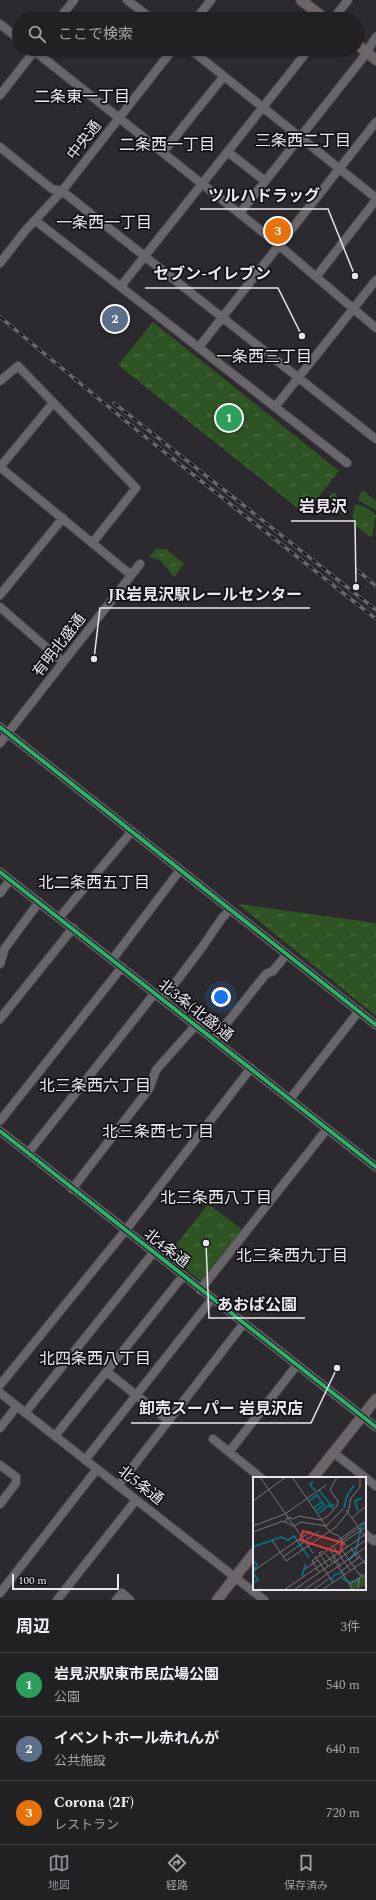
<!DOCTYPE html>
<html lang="ja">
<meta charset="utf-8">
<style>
:root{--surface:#212023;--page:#29282b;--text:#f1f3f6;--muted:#a2a3a6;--line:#3e3e41;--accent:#8c9099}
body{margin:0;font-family:Spectral,"Noto Sans JP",serif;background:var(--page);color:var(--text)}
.scale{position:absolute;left:12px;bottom:10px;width:107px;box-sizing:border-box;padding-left:4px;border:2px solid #e9e6ed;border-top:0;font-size:11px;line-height:14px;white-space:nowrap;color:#e9e6ed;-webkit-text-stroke:3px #131116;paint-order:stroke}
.you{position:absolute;left:221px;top:997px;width:14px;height:14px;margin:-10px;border:3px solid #fff;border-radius:50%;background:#1a73e8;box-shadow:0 0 0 6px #1a73e833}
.badge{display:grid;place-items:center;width:26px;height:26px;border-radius:50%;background:var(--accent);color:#fff;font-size:13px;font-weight:700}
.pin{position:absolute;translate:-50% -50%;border:2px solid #fff;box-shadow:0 1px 4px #0006}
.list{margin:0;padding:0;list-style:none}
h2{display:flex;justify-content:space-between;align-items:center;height:52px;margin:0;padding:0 16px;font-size:17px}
h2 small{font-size:13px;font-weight:400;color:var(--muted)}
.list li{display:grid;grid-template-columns:26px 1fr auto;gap:12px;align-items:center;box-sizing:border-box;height:64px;padding:0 16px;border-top:1px solid var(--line)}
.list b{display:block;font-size:15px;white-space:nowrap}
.list p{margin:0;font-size:13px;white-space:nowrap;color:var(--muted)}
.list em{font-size:13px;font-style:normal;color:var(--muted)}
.icon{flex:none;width:22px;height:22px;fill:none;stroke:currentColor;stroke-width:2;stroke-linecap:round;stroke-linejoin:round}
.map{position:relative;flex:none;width:376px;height:1600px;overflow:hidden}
.search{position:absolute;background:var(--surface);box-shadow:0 1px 3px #0004;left:12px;right:12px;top:12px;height:44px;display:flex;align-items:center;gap:10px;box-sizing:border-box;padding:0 14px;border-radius:22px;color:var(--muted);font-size:15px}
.sheet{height:244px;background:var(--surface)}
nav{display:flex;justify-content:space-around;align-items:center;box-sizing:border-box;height:56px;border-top:1px solid var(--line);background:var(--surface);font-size:11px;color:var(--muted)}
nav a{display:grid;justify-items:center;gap:2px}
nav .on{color:var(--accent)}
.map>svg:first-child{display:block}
.grass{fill:url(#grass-tufts)}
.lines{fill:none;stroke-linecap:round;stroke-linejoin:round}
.minor-casing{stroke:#47454b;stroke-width:10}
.major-casing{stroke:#47454b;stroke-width:12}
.minor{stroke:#68666a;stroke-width:8}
.major{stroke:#6d6668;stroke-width:10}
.rail-casing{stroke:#68676b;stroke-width:3.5}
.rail{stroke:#131116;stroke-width:2;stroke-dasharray:6;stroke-linecap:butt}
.cycleway-casing{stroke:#131116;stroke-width:6}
.cycleway{stroke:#2db169;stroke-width:4}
.labels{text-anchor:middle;stroke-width:3.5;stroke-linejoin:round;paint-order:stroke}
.street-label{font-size:15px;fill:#e9e6ed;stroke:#131116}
.neighbourhood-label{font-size:16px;fill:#e9e6ed;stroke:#131116}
.inset-river{fill:none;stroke:#09697a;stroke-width:2}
.inset-road{fill:none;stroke:#78757b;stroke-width:1}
.view{fill:#d83b3c;fill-opacity:0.15;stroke:#d83b3c;stroke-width:2}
.inset-edge{fill:none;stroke:#e9e6ed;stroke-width:2}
.leader{fill:none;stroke:#e9e6ed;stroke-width:1.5}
.callout-dot{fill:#e9e6ed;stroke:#131116;stroke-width:1.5}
.callout-label{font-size:16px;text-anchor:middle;font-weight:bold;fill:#e9e6ed;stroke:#131116;stroke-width:3.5;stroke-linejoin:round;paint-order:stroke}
</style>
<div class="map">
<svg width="376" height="1600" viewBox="0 0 376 1600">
<defs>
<pattern id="grass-tufts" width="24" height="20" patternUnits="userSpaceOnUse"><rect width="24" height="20" fill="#2d5422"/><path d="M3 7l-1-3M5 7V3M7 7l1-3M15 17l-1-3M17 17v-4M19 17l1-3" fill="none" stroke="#4b6d42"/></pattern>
</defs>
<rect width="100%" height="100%" fill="#2c2a2f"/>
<path class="grass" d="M153,322L339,471L305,514L118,365Z
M364,491L376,501V510L358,500L360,493Z
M335,492L344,514L342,515L326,502L332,493Z
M355,505C363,505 372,510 376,516L372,537H370C355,525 350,526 355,505Z
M156,549H166L184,564L174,577L160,560L149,557Z
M238,904L376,923V1016Z
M208,1204L243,1230L203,1283L168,1255Z"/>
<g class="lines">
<defs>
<path id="minor" d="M127,0L152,19
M59,19L74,0
M196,19L211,0
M333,19L348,0
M0,24L19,39
M32,49L274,241L376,328
M190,49L376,198
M0,95L36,49
M0,147L52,189L62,191L376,439
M163,152L224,76
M228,152L265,181
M240,213L362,59L376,37
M36,221L347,463
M0,263L25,231L62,191L173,49
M316,277L376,200
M121,286L309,49
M199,347L376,122
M0,381L18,366L136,488L93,542
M275,407L376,280
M0,467L131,575
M0,467L53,403
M0,595L63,518
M0,607L63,662
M0,727L376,1025
M0,743L140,564
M0,872L376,1167
M0,893L10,880
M59,918L132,831
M112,960L180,870
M0,964L5,948L39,902
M163,999L203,946L222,918L230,910
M0,1019L73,928
M214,1039L266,974L273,971L286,955
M290,1099L359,1011
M0,1121L122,967
M0,1131L376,1427
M28,1153L155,993
M72,1189L149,1089L156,1070L196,1025
M200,1290L327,1129
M107,1372L169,1421
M0,1385L125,1231L251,1068
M0,1393L264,1600
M25,1413L153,1253
M0,1428L17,1406
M55,1436L183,1276
M213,1439L261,1478
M229,1452L297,1365
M334,1453L376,1486
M85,1460L212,1299
M0,1465L16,1477V1483L0,1504
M118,1486L244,1323
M365,1534L374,1541L376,1539
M0,1593L97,1469
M57,1600L136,1500
M116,1600L122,1593L130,1600"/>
<path id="major" d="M301,0L325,19
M357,44L376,60
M313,1478L376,1399
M217,1600L254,1553"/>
</defs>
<use href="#minor" class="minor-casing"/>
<use href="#major" class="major-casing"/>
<use href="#minor" class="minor"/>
<use href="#major" class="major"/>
<defs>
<path id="rail" d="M0,317L139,432L376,619
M114,403L376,610
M357,570L376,586"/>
</defs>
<use href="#rail" class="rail-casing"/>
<use href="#rail" class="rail"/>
<defs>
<path id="cycleway" d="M0,727L376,1025
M0,872L376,1167
M0,1131L376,1427"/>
</defs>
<use href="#cycleway" class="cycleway-casing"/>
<use href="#cycleway" class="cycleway"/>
</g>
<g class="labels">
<g class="street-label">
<text transform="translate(84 140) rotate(-52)" y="5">中央通</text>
<text transform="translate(59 645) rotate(-52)" y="5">有明北盛通</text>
<text transform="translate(196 1010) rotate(38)" y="5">北3条(北盛)通</text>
<text transform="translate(167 1248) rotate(38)" y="5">北4条通</text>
<text transform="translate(141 1485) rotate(38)" y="5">北5条通</text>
</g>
<g class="neighbourhood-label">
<text x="82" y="102">二条東一丁目</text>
<text x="303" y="146">三条西二丁目</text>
<text x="167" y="150">二条西一丁目</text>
<text x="104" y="228">一条西一丁目</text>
<text x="264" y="362">一条西三丁目</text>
<text x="94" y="888">北二条西五丁目</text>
<text x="95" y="1091">北三条西六丁目</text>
<text x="158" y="1137">北三条西七丁目</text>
<text x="216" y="1203">北三条西八丁目</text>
<text x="292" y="1261">北三条西九丁目</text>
<text x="95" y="1364">北四条西八丁目</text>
</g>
</g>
<g transform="translate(253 1477)">
<rect width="113" height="113" fill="#2c2a2f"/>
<path d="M112,86L107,97L113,101V108L98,113L97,107L107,100L106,97Z" fill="#2d5422"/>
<path class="inset-river" d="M60,5L57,7L62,14M66,13L77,27L82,29M56,24L64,18L68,24M61,31L69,25L71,28L63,34M91,31L94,19L101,8M105,34L102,24L109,21M66,36L76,28L80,32M0,70L28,60L35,63L41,59L56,81M96,83L103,75L108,50L113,45M0,84L4,87L0,96L5,103L0,106M49,99L53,86M89,101L95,105L106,104M78,104L81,98L91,95"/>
<path class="inset-road" d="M7,0L41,49L48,45L73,49L90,32M39,0L77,55L86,59L94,70M0,24L33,0M93,33L113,61M99,41L113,29M32,45L35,40L40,42L46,39L68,43L75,39L84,29L85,24L77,13L84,0M0,49L32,37L73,8M0,55L30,44L41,49L60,76M19,63L33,84L83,50L95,35L98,21L107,10V0M89,63L106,51M85,66L84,64L111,45M86,68L113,50M80,69L97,93M98,71L105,82M77,73L88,90M89,73L106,97L113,101M70,74L66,76L75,89M72,76L80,86M104,76L113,88M62,79L80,105M30,80L66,54M79,80L100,113M52,92L65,83M0,94L58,54M88,94L107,80M66,95L59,84L89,63M97,107L113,96M31,113L113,57M41,113L113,63M51,113L113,70M60,113L77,101M69,113L113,83M105,113L106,101"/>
<path class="view" d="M50,54L90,66L87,76L47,63Z"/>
<rect width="113" height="113" class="inset-edge"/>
</g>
<path class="leader" d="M355 276L328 209H200M302 336L278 288H145M356 587L355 521H291M94 659L100 608H310M206 1243L209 1318H305M337 1368L311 1423H131"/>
<g class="callout-dot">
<circle cx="355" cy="276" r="4"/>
<circle cx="302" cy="336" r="4"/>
<circle cx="356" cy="587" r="4"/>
<circle cx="94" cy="659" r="4"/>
<circle cx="206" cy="1243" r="4"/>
<circle cx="337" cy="1368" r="4"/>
</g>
<g class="callout-label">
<text x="264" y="201">ツルハドラッグ</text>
<text x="212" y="279">セブン-イレブン</text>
<text x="323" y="512">岩見沢</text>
<text x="205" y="600">JR岩見沢駅レールセンター</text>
<text x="257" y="1310">あおば公園</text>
<text x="221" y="1414">卸売スーパー 岩見沢店</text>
</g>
</svg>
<div class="scale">100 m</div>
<div class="you"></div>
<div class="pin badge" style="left:229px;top:418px;background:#2e9e5b">1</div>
<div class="pin badge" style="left:115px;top:319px;background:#5c6f8a">2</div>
<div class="pin badge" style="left:278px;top:231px;background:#e8710a">3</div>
<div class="search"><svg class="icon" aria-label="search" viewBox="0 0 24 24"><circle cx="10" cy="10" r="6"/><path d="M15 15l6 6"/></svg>ここで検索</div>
</div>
<section class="sheet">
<h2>周辺<small>3件</small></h2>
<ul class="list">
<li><span class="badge" style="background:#2e9e5b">1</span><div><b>岩見沢駅東市民広場公園</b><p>公園</p></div><em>540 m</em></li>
<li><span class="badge" style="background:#5c6f8a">2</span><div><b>イベントホール赤れんが</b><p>公共施設</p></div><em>640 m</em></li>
<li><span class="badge" style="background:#e8710a">3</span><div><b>Corona (2F)</b><p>レストラン</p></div><em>720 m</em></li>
</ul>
</section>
<nav>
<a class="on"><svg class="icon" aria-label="map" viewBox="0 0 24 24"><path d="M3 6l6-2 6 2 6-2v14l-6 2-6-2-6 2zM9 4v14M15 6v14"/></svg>地図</a>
<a><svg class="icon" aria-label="directions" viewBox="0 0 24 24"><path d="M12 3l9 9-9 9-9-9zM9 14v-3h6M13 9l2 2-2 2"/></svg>経路</a>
<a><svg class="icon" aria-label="saved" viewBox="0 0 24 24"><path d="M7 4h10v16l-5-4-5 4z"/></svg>保存済み</a>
</nav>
